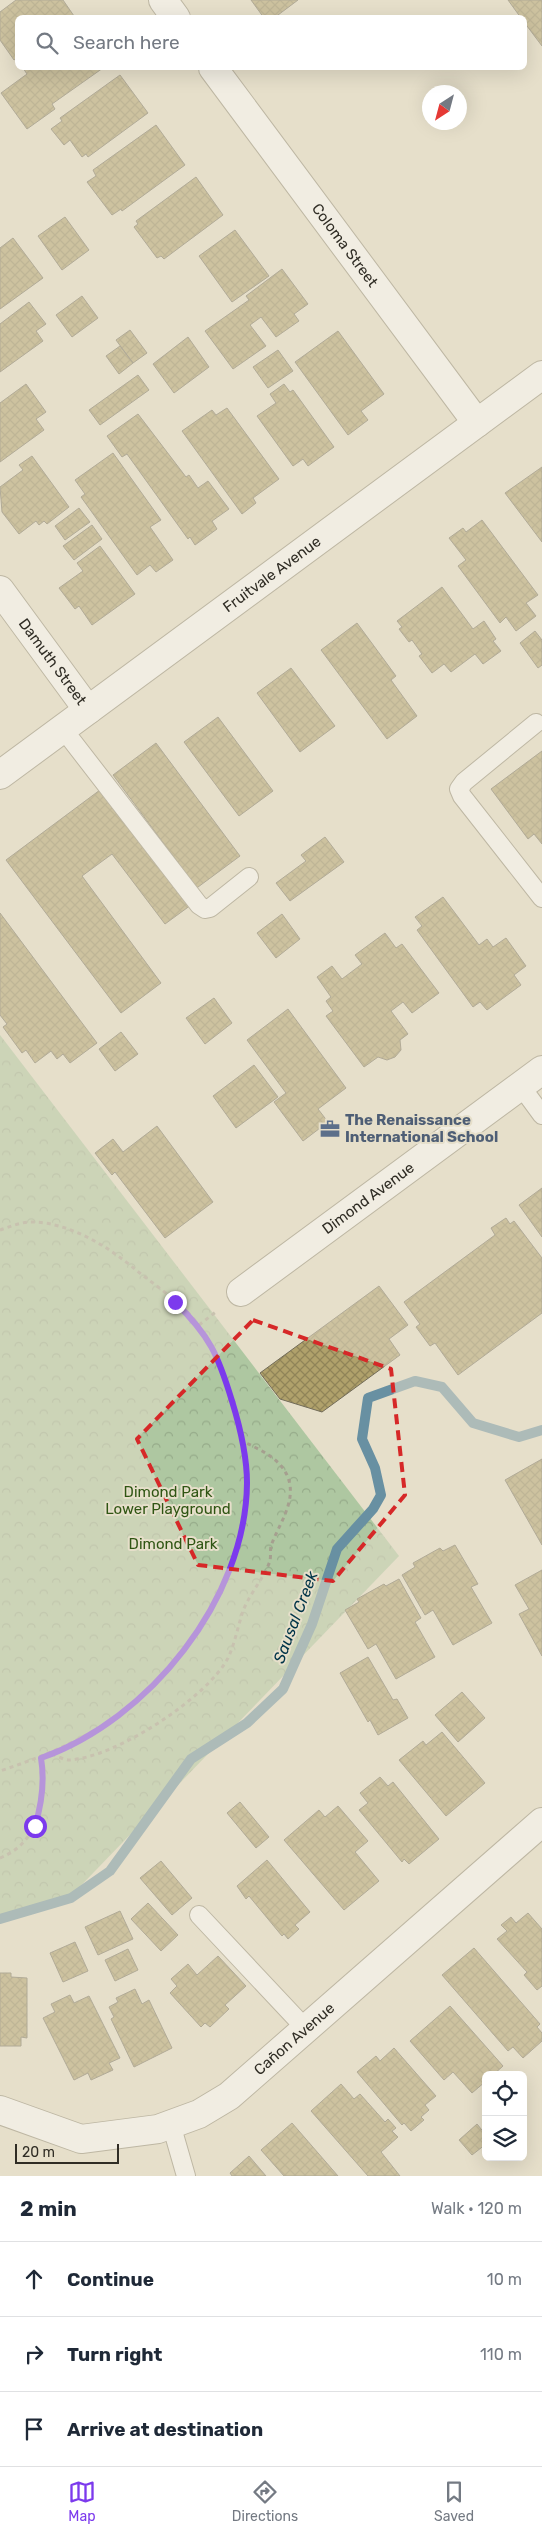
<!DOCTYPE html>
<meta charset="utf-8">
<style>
:root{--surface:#fff;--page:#f6f6f7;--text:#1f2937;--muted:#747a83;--line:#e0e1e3;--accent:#7c3aed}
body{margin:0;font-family:Rubik,sans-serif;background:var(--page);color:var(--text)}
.controls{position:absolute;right:15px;bottom:15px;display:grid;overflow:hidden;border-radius:8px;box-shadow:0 5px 20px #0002}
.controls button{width:45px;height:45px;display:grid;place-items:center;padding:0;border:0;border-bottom:1px solid var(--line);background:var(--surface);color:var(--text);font:25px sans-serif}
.compass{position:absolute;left:422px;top:85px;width:45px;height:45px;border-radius:50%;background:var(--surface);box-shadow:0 5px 20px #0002;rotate:216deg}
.scale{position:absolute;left:15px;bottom:12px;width:104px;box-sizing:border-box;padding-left:5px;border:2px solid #302d25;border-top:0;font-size:14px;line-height:18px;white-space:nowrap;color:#302d25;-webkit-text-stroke:4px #e6dfca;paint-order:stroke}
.stop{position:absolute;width:15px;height:15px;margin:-11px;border:4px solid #7c3aed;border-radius:50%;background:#fff}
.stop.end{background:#7c3aed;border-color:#fff;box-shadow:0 1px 5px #0008}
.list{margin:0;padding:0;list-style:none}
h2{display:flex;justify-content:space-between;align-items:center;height:65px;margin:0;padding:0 20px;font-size:21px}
h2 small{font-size:16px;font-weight:400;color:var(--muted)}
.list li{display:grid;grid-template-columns:32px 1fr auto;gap:15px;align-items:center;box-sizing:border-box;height:75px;padding:0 20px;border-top:1px solid var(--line)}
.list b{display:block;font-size:19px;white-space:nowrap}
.list em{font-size:16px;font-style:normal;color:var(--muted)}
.icon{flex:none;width:28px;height:28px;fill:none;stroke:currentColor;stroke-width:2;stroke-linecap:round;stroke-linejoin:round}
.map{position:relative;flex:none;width:542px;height:2176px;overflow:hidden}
.search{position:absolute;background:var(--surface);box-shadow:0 5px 20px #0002;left:15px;right:15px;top:15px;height:55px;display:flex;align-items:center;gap:12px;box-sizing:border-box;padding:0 18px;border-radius:8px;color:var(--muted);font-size:19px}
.sheet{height:290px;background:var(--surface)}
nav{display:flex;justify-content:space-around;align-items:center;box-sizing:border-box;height:70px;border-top:1px solid var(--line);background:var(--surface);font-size:14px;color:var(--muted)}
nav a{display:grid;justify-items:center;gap:2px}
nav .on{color:var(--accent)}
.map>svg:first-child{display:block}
.park{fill:url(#park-crowns)}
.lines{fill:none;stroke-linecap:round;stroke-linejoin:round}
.stream{stroke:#6890a2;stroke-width:10}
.building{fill:url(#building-cross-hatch);stroke:#726c59}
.lane-casing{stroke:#8e8874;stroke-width:20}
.street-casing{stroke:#8e8874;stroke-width:30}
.secondary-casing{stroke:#8e8874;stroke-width:30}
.path{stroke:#a59f8f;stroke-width:3;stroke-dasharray:4 4;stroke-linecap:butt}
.lane{stroke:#fff;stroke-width:18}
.street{stroke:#fff;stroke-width:28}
.secondary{stroke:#fff;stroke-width:28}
.route{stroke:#7c3aed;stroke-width:6}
.marked{fill:none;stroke:#d62828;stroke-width:4;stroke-dasharray:10 6;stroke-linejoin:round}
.labels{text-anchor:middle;stroke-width:4;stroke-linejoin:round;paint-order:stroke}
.street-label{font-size:15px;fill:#302d25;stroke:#e6dfca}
.service-label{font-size:15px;font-weight:bold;fill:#4e5e75;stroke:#e6dfca;text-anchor:start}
.park-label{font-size:15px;fill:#2f5513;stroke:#e6dfca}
.water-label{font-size:16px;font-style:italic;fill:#003448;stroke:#e6dfca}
</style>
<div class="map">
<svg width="542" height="2176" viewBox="0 0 542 2176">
<defs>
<pattern id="park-crowns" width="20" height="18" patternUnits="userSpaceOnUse" patternTransform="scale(1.25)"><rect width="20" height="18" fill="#aec7a1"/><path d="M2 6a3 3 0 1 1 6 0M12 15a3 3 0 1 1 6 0" fill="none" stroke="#96ab8a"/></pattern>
<pattern id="building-cross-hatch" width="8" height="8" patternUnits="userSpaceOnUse" patternTransform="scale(1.25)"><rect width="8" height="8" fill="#b0a16b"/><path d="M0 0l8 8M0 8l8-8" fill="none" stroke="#908458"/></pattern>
</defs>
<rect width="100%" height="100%" fill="#e6dfca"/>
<path class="park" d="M0,1035L399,1556L68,1899L0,1919Z"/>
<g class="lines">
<path class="stream" d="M0,1919L71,1898L110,1871L191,1759L247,1723L283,1689L312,1624L337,1549L373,1509L381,1495L375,1468L362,1439L368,1398L415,1381L442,1387L473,1423L519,1437L542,1430"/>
</g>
<path class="building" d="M16,0H63L74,16L72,18H18V57L14,60L0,40V12Z
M251,0H298L274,18H264Z
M508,0H542V46L524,22V18H521Z
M23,68H103L52,104L55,109L27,129L1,93L27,74Z
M120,75L148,113L88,157L86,154L82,157L70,140L64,145L51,129L62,121L60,118Z
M156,125L185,165L122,211L121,209L112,215L87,182L96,176L93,170Z
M196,177L223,215L164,259L161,256L157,258L134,227L138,224L136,221Z
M65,217L89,250L62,270L38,236Z
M235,230L269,276L232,302L199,256Z
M13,238L43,278L0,309V248Z
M282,269L308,304L294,314L299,321L276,337L261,317L250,325L266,346L233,369L205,331L249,300L246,296Z
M82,296L98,318L72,337L56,315Z
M29,302L46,324L36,331L43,341L0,372V324Z
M130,330L147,353L133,363L116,340Z
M338,331L384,394L361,411L368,420L348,435L295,362Z
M188,337L209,367L174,393L153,364Z
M120,346L133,363L119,374L106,356Z
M278,350L293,371L268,388L253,367Z
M138,375L149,390L100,425L89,410Z
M26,384L46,412L36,419L44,430L0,462V403Z
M284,384L290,392L293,390L334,447L308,466L303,459L293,466L257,416L276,403L270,394Z
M227,408L279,479L253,498L256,503L242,514L182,431L212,410L216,415Z
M138,414L186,477L189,475L198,488L208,481L229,509L212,521L217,529L195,545L190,537L188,539L127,454L122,457L107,436Z
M113,453L161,520L150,527L173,560L156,572L150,565L137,575L81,497L85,494L75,480Z
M32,456L69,507L47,524L44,521L39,525L36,521L19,534L2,512L0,487L23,470L19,465Z
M542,467V542L505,493Z
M79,508L90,522L65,540L55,526Z
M482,520L538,595L526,603L536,616L516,631L506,617L500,623L458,566L466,560L449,538L463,528L466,532Z
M92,525L102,539L74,560L63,546Z
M100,546L135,594L92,625L79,606L75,609L59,588L83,571L77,563Z
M442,587L473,629L484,621L496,639L493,641L501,651L483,664L475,654L451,672L444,664L432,673L419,656L422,654L412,640L409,642L399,629L402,627L397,621Z
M357,623L396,676L391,680L417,716L387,739L321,650Z
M535,631L542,640V665L538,668L520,643Z
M291,668L335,726L300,752L257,693Z
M218,717L273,791L239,816L184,742Z
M156,743L240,856L194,890L176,866L179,864L113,775Z
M542,751V844L534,834L528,839L491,789Z
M104,787L191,905L165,924L112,854L82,876L161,983L121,1013L6,860Z
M325,837L344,862L290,901L276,883L306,861L301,855Z
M443,897L479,945L487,939L493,947L506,938L526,966L514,975L521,985L487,1010L480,1002L473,1007L417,930L422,926L415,917Z
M0,913L97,1043L70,1063L63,1054L57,1059L51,1051L35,1063L26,1050L22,1053L3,1027L7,1024L0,1015Z
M282,914L300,939L276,958L257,933Z
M385,933L396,948L402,944L439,993L412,1013L403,1002L391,1011L408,1034L400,1040L401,1050L395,1057L387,1060L378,1057L364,1067L326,1016L333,1011L326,1001L331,997L317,977L332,966L342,979L362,964L355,955Z
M214,998L232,1023L205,1044L186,1018Z
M288,1009L346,1088L318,1109L328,1122L303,1141L274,1102L286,1093L247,1040Z
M121,1032L138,1054L115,1071L99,1049Z
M254,1065L278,1097L236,1128L213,1096Z
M157,1126L213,1202L165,1238L115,1172L112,1175L95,1153L113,1139L123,1152Z
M542,1188V1237L519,1205Z
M506,1218L510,1224L514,1221L542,1258V1313L458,1375L435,1343L430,1346L416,1327L420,1324L404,1302L495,1235L491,1228Z
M379,1286L408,1325L389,1339L400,1355L322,1412L280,1399L260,1373Z
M542,1459V1545L505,1480Z
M455,1545L478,1584L471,1587L492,1623L453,1645L433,1610L425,1615L402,1575L415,1567L413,1563L440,1548L443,1551Z
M542,1570V1656L519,1614L529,1609L515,1585Z
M399,1579L421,1618L415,1622L435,1657L396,1679L376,1644L368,1649L345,1610L359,1602L357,1599L384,1584L386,1586Z
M368,1657L393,1700L397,1699L408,1718L378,1735L370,1720L368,1722L340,1673Z
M462,1692L485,1718L458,1742L435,1715Z
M442,1732L485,1783L446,1816L399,1760L423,1741L426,1745Z
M380,1777L388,1786L393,1782L439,1839L409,1864L404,1859L402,1862L359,1810L368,1803L360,1793Z
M240,1802L269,1837L256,1848L227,1813Z
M338,1806L368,1841L355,1852L379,1881L344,1910L284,1840L319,1810L325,1817Z
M267,1860L310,1912L295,1925L299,1929L288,1939L284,1934L282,1936L249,1896L246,1899L237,1886Z
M161,1861L192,1898L172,1915L140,1878Z
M148,1903L178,1935L161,1951L131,1919Z
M120,1911L133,1939L98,1955L85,1927Z
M528,1913L542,1929V1986L537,1990L524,1975L527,1972L497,1939L507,1931L501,1925L511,1917L516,1923Z
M75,1942L88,1971L63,1982L50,1953Z
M474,1948L540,2024L537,2027L542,2033V2041L523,2058L513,2047L508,2051L442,1975Z
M128,1949L138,1970L115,1981L105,1960Z
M218,1956L246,1986L225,2005L229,2009L210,2027L205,2023L201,2027L170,1993L177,1986L171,1979L188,1964L197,1975Z
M0,1973H11V1977L27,1978V2038L21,2037V2046H0Z
M135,1989L142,2004L149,2000L172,2048L134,2067L111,2019L114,2017L109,2007L118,2002L116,1998Z
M70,1995L74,2003L89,1996L120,2058L109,2063L113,2070L91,2080L88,2073L74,2080L43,2018L55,2012L51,2004Z
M450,2006L503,2066L493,2075H486V2081L472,2093L453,2072L444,2080L410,2041Z
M394,2048L436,2096L425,2105L429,2110L421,2117L424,2120L411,2131L404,2123L402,2125L357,2072L376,2056L380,2061Z
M341,2084L354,2099L360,2094L385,2122L388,2119L396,2128L392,2131L398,2137L381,2152L400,2176H368L311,2111Z
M292,2123L338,2176H284L261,2150Z
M477,2124L486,2135V2144L472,2155L459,2140Z
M249,2156L266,2176H232L230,2173Z"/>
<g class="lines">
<defs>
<path id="lane" d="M536,723L464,782L459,789L462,796L542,898
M63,729L199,905L205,909L210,908L249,877
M520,1085L542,1115
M199,1915L306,2029
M171,2124L186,2176"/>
<g id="street">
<path d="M163,0L176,18"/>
<path id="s1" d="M213,68L477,423"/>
<path id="s2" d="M0,590L88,710"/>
<path id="s3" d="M241,1292L542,1070"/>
<path id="s4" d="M0,2110L81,2139L158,2129L199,2114L229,2096L542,1822"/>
</g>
<g id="secondary">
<path id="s5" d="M0,775L542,375"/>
</g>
</defs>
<use href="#lane" class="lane-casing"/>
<use href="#street" class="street-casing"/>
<use href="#secondary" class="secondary-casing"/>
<path class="path" d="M0,1230C9,1227 21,1222 31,1222C69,1222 109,1247 136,1270C157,1287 184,1304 200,1327C215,1348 223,1371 230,1397C239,1424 247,1454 247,1484C245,1558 201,1645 145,1694C102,1732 54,1753 0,1771
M199,1325L217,1311
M52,1754C57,1756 64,1760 69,1760C115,1758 207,1698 228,1658C235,1643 238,1626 243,1611C250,1593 264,1578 270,1561C271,1556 270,1550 271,1546C278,1526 293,1507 290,1485C286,1461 263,1451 242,1441
M0,1858C41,1842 47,1796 41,1757"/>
<use href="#lane" class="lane"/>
<use href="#street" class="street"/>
<use href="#secondary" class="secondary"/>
</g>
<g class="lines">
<path class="route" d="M35,1826C42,1803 45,1782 41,1758C149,1720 246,1599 247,1483C247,1455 240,1427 232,1401C218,1355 210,1336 175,1302"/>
</g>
<path d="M0 0H542V2176H0ZM253,1320L391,1369L405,1495L333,1581L198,1565L137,1439Z" fill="#e6dfca" fill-opacity=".55" fill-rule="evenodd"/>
<path class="marked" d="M253,1320L391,1369L405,1495L333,1581L198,1565L137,1439Z"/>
<defs>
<symbol id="office-bare" viewBox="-9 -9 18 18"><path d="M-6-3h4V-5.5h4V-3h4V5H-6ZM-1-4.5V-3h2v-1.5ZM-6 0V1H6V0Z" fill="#5c6f8a" stroke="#e6dfca" stroke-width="2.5" paint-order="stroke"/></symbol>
</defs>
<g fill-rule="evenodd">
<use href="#office-bare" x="316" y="1115" width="28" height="28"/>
</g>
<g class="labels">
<g class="street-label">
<text dy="5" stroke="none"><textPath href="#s1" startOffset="221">Coloma Street</textPath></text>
<text dy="5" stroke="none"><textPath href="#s5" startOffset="338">Fruitvale Avenue</textPath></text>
<text dy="5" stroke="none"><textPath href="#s2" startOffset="89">Damuth Street</textPath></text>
<text dy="5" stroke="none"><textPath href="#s3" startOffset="158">Dimond Avenue</textPath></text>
<text dy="5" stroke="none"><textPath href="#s4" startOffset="329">Cañon Avenue</textPath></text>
</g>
<g class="service-label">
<text x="345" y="1125">The Renaissance<tspan x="345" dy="17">International School</tspan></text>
</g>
<g class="park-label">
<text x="168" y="1497">Dimond Park<tspan x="168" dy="17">Lower Playground</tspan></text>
<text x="173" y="1549">Dimond Park</text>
</g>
<g class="water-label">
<text transform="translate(295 1617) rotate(-69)" y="6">Sausal Creek</text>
</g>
</g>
</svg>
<div class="controls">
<button><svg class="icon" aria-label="locate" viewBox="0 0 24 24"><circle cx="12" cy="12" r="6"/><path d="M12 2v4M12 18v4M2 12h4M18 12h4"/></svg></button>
<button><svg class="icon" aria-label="layers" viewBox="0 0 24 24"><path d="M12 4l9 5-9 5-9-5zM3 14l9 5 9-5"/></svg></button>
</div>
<svg class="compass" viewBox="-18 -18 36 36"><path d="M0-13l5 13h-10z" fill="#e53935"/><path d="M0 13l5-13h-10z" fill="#747a83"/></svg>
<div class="scale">20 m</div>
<div class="stop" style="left:35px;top:1826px"></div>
<div class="stop end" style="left:175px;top:1302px"></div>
<div class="search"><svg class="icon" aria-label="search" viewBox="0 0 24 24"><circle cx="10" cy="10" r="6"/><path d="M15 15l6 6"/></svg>Search here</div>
</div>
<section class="sheet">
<h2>2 min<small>Walk · 120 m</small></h2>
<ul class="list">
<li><svg class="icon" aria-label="ahead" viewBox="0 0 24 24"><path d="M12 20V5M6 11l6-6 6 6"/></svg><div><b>Continue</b></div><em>10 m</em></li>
<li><svg class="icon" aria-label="right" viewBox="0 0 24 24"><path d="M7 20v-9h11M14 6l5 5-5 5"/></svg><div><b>Turn right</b></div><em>110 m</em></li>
<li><svg class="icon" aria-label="arrive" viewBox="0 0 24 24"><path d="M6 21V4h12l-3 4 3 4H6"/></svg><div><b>Arrive at destination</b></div></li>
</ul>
</section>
<nav>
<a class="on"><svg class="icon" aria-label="map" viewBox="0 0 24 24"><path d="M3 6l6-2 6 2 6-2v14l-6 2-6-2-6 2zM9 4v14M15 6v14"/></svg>Map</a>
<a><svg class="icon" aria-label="directions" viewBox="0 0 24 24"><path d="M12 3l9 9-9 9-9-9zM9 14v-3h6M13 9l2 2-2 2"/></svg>Directions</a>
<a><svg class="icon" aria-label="saved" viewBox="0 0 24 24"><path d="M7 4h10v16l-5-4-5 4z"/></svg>Saved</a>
</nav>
